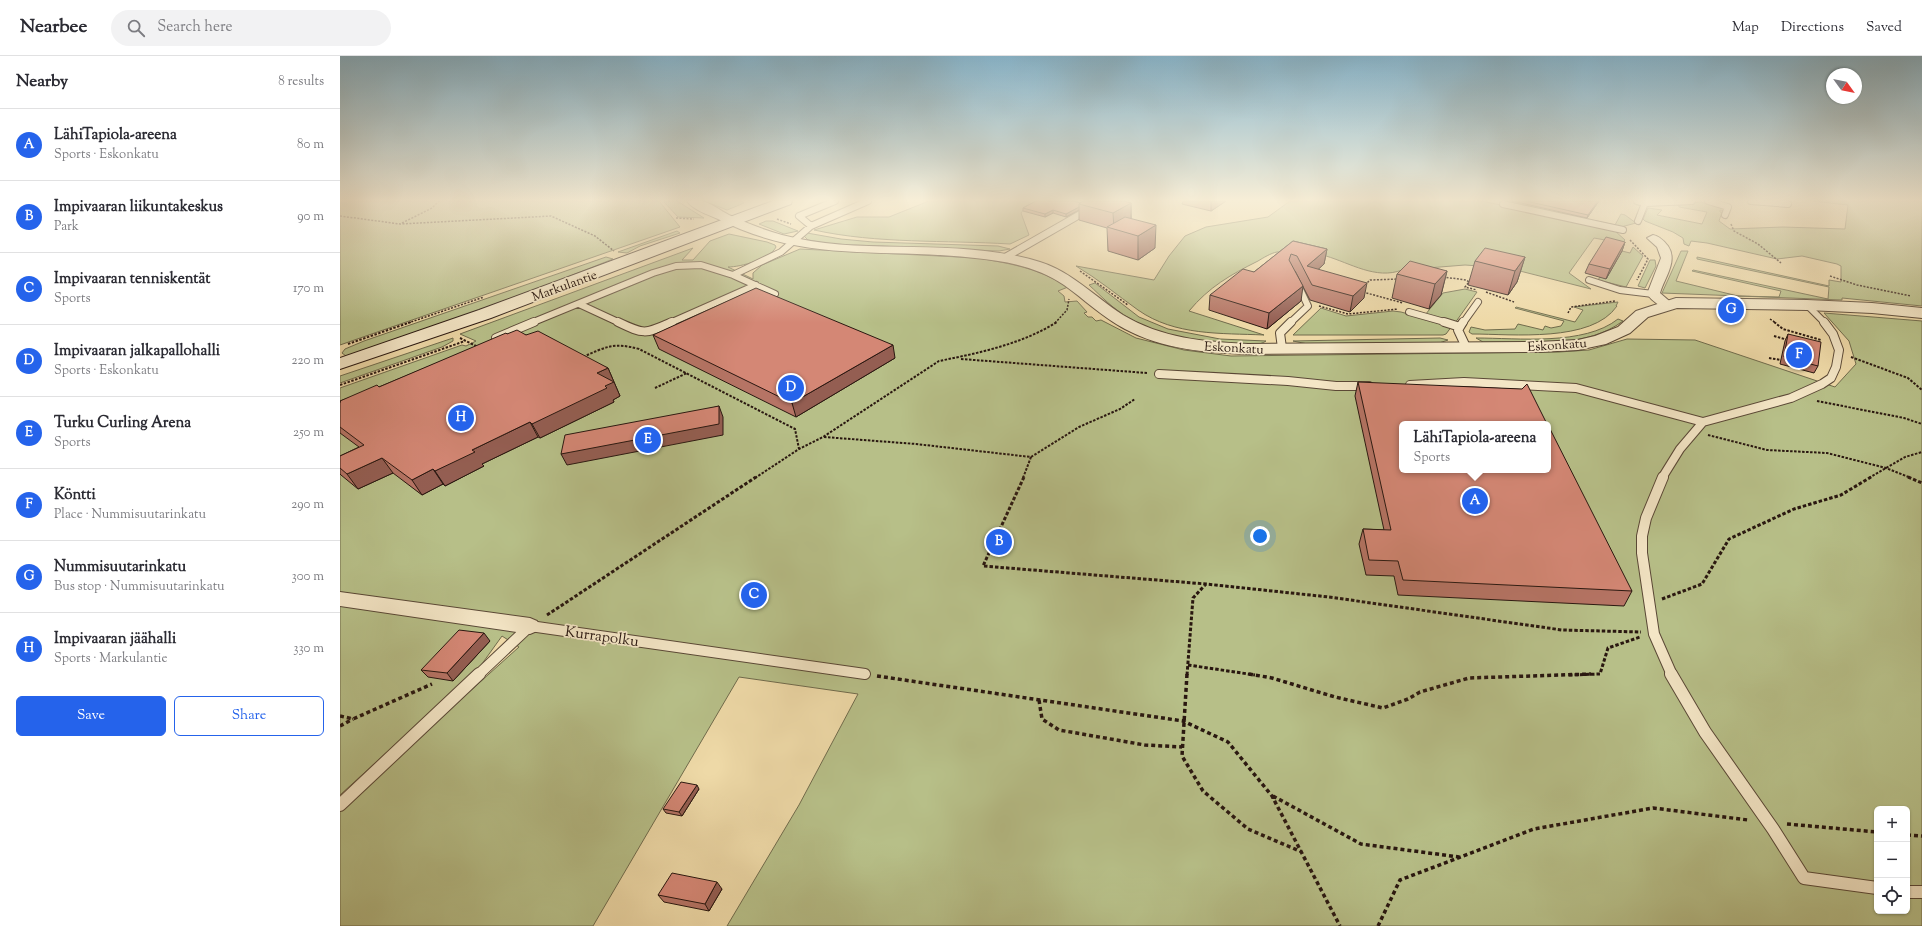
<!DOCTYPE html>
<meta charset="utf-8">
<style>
:root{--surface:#fff;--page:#f2f2f3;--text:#2b2b33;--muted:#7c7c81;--line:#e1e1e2;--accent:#2563eb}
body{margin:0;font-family:"Sorts Mill Goudy",serif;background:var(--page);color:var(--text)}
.controls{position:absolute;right:12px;bottom:12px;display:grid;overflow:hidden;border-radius:6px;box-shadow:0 1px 3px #0004}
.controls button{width:36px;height:36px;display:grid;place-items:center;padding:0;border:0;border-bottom:1px solid var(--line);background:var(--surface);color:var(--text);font:20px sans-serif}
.compass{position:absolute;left:1486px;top:12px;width:36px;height:36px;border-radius:50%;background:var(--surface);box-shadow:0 1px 3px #0004;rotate:123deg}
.you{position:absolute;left:920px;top:480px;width:14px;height:14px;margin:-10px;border:3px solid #fff;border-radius:50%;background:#1a73e8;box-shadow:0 0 0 6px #1a73e833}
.badge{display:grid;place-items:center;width:26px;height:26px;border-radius:50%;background:var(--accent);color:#fff;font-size:13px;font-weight:700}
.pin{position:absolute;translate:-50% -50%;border:2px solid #fff;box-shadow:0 1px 4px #0006}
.popup{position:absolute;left:1059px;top:365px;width:152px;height:52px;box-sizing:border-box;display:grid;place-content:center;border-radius:6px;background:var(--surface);filter:drop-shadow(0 1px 3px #0005);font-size:13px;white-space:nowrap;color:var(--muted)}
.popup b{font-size:15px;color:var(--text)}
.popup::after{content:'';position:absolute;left:50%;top:100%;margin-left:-8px;border:8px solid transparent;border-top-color:var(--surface)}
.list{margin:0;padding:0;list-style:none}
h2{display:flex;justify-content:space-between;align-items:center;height:52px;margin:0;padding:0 16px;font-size:17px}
h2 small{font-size:13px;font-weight:400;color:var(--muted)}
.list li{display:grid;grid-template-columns:26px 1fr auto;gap:12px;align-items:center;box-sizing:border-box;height:72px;padding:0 16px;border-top:1px solid var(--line)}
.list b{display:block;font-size:15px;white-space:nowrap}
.list p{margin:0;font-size:13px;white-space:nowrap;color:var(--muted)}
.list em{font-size:13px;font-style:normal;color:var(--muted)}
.actions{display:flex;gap:8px;padding:12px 16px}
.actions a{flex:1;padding:9px 0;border:1px solid var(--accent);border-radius:6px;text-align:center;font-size:14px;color:var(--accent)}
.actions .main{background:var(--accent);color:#fff}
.icon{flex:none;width:22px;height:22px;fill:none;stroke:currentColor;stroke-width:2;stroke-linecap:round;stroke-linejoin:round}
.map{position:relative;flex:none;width:1582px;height:870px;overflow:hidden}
header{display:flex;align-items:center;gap:24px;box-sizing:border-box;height:56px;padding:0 20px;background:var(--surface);border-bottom:1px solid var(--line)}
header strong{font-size:19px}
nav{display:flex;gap:22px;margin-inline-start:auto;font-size:14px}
.search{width:280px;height:36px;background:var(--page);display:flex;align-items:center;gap:10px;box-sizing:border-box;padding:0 14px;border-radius:22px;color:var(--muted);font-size:15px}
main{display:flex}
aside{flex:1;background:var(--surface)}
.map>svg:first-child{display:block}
.green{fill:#b7bf88;stroke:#706b4c;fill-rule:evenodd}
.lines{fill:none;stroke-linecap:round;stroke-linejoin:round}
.service-far3-casing{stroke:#5a4836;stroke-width:8}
.service-far2-casing{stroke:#5a4836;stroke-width:10}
.service-far1-casing{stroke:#5a4836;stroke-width:12}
.service-casing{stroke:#5a4836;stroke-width:14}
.minor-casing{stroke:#5a4836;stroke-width:2}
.tertiary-casing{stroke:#5a4836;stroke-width:2}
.secondary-casing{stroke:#291710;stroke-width:2}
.path-far3{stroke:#291710;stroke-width:1.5;stroke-dasharray:2 1.5;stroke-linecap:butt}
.path-far2{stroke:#291710;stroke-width:2;stroke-dasharray:2.5 1.5;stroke-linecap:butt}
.path-far1{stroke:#291710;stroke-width:3;stroke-dasharray:3.5 2;stroke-linecap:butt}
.path{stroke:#291710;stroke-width:3.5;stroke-dasharray:4 3;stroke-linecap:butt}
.service-far3{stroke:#f4e6c6;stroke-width:6}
.service-far2{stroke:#f4e6c6;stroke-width:8}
.service-far1{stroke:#f4e6c6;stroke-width:10}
.service{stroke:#f4e6c6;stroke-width:12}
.minor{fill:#f4e6c6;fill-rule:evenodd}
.tertiary{fill:#f4e6c6;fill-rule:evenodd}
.secondary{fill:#f4e6c6;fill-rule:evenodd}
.wall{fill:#b67465;stroke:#291710}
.shaded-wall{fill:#945e52;stroke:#291710}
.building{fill:#d48775;stroke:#291710}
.labels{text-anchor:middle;stroke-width:3.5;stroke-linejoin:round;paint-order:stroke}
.far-street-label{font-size:13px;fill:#291710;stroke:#f4e6c6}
.street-label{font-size:15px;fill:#291710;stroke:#f4e6c6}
</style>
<header>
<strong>Nearbee</strong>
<div class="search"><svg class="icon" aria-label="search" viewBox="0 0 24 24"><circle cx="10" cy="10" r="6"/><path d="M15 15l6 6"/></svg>Search here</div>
<nav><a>Map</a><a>Directions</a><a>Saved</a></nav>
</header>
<main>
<aside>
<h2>Nearby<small>8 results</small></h2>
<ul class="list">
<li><span class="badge">A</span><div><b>LähiTapiola-areena</b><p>Sports · Eskonkatu</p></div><em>80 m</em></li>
<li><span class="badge">B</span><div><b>Impivaaran liikuntakeskus</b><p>Park</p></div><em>90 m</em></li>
<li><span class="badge">C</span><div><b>Impivaaran tenniskentät</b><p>Sports</p></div><em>170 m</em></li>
<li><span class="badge">D</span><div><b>Impivaaran jalkapallohalli</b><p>Sports · Eskonkatu</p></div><em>220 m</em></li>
<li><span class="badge">E</span><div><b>Turku Curling Arena</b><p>Sports</p></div><em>250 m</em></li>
<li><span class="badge">F</span><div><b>Köntti</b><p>Place · Nummisuutarinkatu</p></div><em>290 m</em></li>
<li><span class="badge">G</span><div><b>Nummisuutarinkatu</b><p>Bus stop · Nummisuutarinkatu</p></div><em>300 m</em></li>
<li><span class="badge">H</span><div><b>Impivaaran jäähalli</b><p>Sports · Markulantie</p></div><em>330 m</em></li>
</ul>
<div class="actions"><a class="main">Save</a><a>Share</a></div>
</aside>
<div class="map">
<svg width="1582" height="870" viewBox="0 0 1582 870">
<rect width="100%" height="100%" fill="#eed9a7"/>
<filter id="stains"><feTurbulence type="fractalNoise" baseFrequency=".005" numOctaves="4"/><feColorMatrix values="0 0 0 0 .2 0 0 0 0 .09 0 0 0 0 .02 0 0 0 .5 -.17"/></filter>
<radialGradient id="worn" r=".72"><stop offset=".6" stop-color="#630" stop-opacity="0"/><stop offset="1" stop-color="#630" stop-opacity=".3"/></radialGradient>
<path class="green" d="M0,145H319L340,171L0,289Z
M337,145L364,162L338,161L324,146Z
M364,145H401L404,147L387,154Z
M589,145H691L681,157L689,179L670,188C605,184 538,188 474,174L517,161H549Z
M950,145H1142L1274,174L1285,184L1282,187L1254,182L1229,217L1251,233L1168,212L1125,209L1062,214C1036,224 1010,207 986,200C979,198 943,194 937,196C931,197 923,202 918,205C890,219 869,231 849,255L924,279C881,277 835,280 798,254C777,239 758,223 736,210L814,224L829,200L845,180L866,171L928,161Z
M1473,145H1582V250L1502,242V244L1322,237L1341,195H1348L1336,225L1398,240L1439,241L1441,235L1352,215L1353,214L1488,243L1489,231L1357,203V201L1489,230V224L1501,226V210L1497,208L1462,200L1437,203L1367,187L1351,185L1349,190L1344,188L1343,182L1333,176L1305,165L1303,163L1308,152L1322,154L1317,159L1362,168L1367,156L1339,151V149L1334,148L1360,146L1385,152L1384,155L1380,154V156H1382L1379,165L1390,173L1443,171L1505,173L1508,149Z
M1170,146L1275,169L1281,158L1285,159L1296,167L1281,171Z
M426,165H433L458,175L444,178L419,168Z
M337,175L340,177L300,190L287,197L278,196Z
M467,177L501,183L533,186L658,190L670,193L659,195L490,188L468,184L464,180Z
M389,178L427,186L435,189L436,191C430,203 401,211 388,211L413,223V217L422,209L460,193L638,202C672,208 698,212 728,231L718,235L724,240L725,246L737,245L747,256L744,257L748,261H752L756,265L761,264L796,282L844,294L891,300L1219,296L1249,294L1287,283L1355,284L1495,331L1516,308L1509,285L1484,257L1582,265V870H387L459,749L518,638L399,621L253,870H0V752L179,591L162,580L139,612L0,739V332L122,289L126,290L136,285L120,278L353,192L342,204H353L370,185ZM1062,368H1208V414H1062ZM1537,753H1567V855H1537Z
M1293,191L1303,200L1286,231L1258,224L1260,221L1266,222L1282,195L1290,197Z
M266,201L273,203L149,252L6,300L2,297L5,293L24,285Z
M1310,204H1315L1316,210L1305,232L1298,230Z
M755,227L799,261L828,273L880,283L926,285C919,290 910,288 902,288C864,288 823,282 789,262C774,254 761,240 749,229Z
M1125,233L1137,236L1115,267L1085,259L1103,237Z
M1278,246L1276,250H1277C1252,287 1172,278 1132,278L1129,276L1131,271L1145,274L1175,273L1178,268L1203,274L1205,270L1211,272L1221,270L1224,265L1175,252L1176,251L1235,266L1243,254L1234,251Z
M981,252L1006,260L1053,255L1061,256L1112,270L1106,278L1103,279H953Z
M1278,263L1283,265C1247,292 1195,286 1152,286H1143L1136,282C1178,282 1244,290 1278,263Z
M113,282V285L102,291L0,327V320Z
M1100,282L1108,284L1099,287L968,288L953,285Z"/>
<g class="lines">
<defs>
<path id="service-far3" d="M1297,145L1305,147L1352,145
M1368,145L1388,151L1385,159
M1411,145L1448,148
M1163,148L1283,174
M1298,165L1305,147
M471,170L459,160L495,145
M393,219L435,238
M1249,224L1280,234L1313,238
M239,248L280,267
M1467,249L1485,267
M1069,256L1108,267
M191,267L313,217L336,210L361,209L393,219L441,196L471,170L528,145
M330,267L416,229
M950,267L968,250L957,227
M1123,267L1138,246"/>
<path id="service-far2" d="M278,266C305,279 305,278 332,266
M1104,266L1120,271
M1123,266L1118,274L1126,291
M156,282L194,266
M942,292L940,277L951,266
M819,318L948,325L996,330H1029
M1070,329L1124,326L1236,332L1363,366
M1322,422L1340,393L1363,366L1451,342L1482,328L1491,322L1496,311L1499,294L1493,278L1484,266"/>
<path id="service-far1" d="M1323,421L1306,462L1302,480V497L1314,578L1332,619
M138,619L190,570L525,618"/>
<path id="service" d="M1331,618L1365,676L1433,773L1464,822L1537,832
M0,749L139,618
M1567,836H1582"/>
<path id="minor" d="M757,145H770L669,203L665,204L659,201Z
M1313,179C1319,180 1324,185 1328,190C1338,205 1325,221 1320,237L1334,249L1332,252C1323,254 1312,245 1307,238L1321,202L1317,191L1307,182Z
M0,536L190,562L197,565L200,570L197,575L190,578L0,550Z"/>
<path id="tertiary" d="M347,145C352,145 357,145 362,145C371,147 381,155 389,159C406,167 424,174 442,179C525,201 615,180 700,206C732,216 755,241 783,259C821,282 865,286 908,288L1197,286L1238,284L1255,280L1278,271L1296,255L1336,242L1467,244L1532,247L1582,252V262L1532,257L1467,254L1337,252L1308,261L1290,277L1266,288L1238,294L1197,296L908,298C867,297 822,293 785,273C762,261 744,243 724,229C698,211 666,205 635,202C542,191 467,208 378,163C369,159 353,154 347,145Z"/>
<path id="secondary" d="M433,145H452L451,148L151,262L0,313V302L139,254Z"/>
</defs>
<use href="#service-far3" class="service-far3-casing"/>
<use href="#service-far2" class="service-far2-casing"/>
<use href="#service-far1" class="service-far1-casing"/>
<use href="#service" class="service-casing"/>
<use href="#minor" class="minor-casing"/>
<use href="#tertiary" class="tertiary-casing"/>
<use href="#secondary" class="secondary-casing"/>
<path class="path-far3" d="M0,160L60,168L211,160L255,180L274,195
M336,162L354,163
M437,163L451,168
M62,167L92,152L99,145
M1391,168L1394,175L1418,188L1441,207
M1290,184L1308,203L1297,224
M740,215L788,249
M1490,220L1517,229L1571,240
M1103,221L1126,224L1129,226L1125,231L1137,234
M1025,229L1030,224L1058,223
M1023,236L1063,247
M1146,236L1174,246
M979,250L1008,258L1058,253
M1228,257L1231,251L1275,245
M1430,263L1436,267
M68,267L144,241
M715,267L727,254L729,243"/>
<path class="path-far2" d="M1434,266L1443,273L1481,284
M1434,280L1448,284
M120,282L136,290
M8,288L71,266
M243,301C265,291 274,286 299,293L455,373L459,393
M1511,301L1568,322L1582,334
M1429,302L1441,304
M621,303L807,317
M0,329L125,285
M315,332L347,317
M1477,345L1564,362L1582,368
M1368,379L1427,394L1487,397L1546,412L1571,422
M484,381L576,388L691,401L739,371L780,353L795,343
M415,422L459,393L483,381L599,305C639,297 682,288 717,266
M683,422L691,401
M1529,422L1565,401L1582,396"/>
<path class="path-far1" d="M684,421L643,510L866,528L989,541L1222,574L1301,576
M1568,421L1582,427
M1322,543L1362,528L1389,483L1454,453L1501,439L1531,421
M207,559L416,421
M848,609L915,619
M847,619L853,542L866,528
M1229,619L1260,618L1268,592L1300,581"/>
<path class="path" d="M847,618L842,700L863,735L908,773L962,796
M909,618L932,622L995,641L1043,652L1068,643L1080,636L1129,622L1251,618
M537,620L843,665L888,686L932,740L1000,870
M699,644L702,663L719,674L805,689L842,691
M0,660L13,663L92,628
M0,670L13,663
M933,740L1021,788L1119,801
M1447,768L1537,776
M1567,779L1582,780
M1038,870L1060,824L1194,773L1313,752L1408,764"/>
<use href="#service-far3" class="service-far3"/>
<use href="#service-far2" class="service-far2"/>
<use href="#service-far1" class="service-far1"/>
<use href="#service" class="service"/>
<use href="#minor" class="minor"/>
<use href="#tertiary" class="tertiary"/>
<use href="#secondary" class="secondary"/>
</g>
<path class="wall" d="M696,145H735L740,147H791V162L815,192L798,204L768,195L767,172L739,164V154L726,161L713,157L705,161L683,155V152Z
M843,145H886L871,155L842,148Z
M1172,145H1259L1247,162Z
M953,185L987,193L984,208L978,213L1024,242L1010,256L970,244L955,215L961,245L927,273L869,254L870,239L914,216Z
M1285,186L1282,195L1266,223L1245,217L1249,208Z
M1185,201L1177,226L1168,239L1128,229L1135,205Z
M1107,215L1101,239L1089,253L1052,242L1057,218Z
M167,278L186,279L268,312L280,340L273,344L274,346L200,382L198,381L142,408L144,410L105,430L103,428L82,439L53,417L18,433L1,419L0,418V400L19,391L0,377V345L39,331Z
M1448,278L1478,310L1474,317L1440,308L1445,285Z
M313,279L555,302L456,361L319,293Z
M1018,326L1292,535L1284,550L1058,539L1054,520L1026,519L1019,488L1023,473L1044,474L1015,340Z
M150,585L113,625L88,621L81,614Z
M359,733L342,760L326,757L323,753Z
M382,833L369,855L324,846L318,839Z"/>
<path class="shaded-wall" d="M871,145H886L871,155Z
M1258,145H1259L1247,162L1248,159Z
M791,147V164L774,173L773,157Z
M739,151V154L726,161V158Z
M713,154V157L705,161V158Z
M816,169L815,192L798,204V180Z
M1285,186L1282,195L1266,223L1270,213Z
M987,193L984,208L969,222L967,210Z
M1185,201L1177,226L1168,239L1175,215Z
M1107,215L1101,239L1089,253L1095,228Z
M1027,227L1024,242L1010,256L1013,240Z
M963,230L961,245L927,273L929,257Z
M553,289L555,302L456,361L452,347Z
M268,312L280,340L273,344L274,346L200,382L192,368L257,317Z
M379,350L383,361V379L227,409L221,398Z
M190,366L198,381L142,408L144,410L105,430L95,415L132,394Z
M42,402L53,417L18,433L7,418Z
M93,413L103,428L82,439L72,424Z
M144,577L150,585L113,625L107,617Z
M357,729L359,733L342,760L339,756Z
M377,826L382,833L369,855L365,848Z"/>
<path class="building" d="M696,145H733L740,147L739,148V151L726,158L713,154L705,158L683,152Z
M743,145H784L791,147L773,157L739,148Z
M1186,145H1258L1248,159Z
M785,161L816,169L798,180L767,171Z
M1266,181L1285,186L1270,213L1249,208Z
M953,185L987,193L967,210L1027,227L1013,240L972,229L957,200L951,198L949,204L963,230L929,257L870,239L903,213L914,216Z
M1145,192L1185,201L1175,215L1135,205Z
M1070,205L1107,215L1095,228L1057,218Z
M416,232L553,289L452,347L313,279Z
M177,274L186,279L198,275L268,312L257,317L274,326L265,330L267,332L192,368L190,366L132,394L135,396L95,415L93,413L72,424L42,402L7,418L0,412V400L24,389L0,371V346H1L0,345L37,329L39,331L166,277L167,278Z
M1448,278L1481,286L1478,310L1444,301Z
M1018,326L1182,333L1187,328L1207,368H1062V414H1208V369L1292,535L1063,524L1058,505L1029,504L1023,473L1051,474Z
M379,350V368L221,398L225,379Z
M119,574L144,577L107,617L81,614Z
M341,726L357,729L339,756L323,753Z
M332,817L377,826L365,848L318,839Z"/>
<linearGradient id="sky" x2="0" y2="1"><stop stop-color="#88b6cd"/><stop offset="0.54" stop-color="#f7eed7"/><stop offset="1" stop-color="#f7eed7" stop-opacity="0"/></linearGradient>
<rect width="1582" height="267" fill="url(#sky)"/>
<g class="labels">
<g class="far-street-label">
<text transform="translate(224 229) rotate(-20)" y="5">Markulantie</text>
<text transform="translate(1217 288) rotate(-4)" y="5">Eskonkatu</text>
<text transform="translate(894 291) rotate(3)" y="5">Eskonkatu</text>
</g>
<g class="street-label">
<text transform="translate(262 580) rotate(8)" y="5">Kurrapolku</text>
</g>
</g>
<rect width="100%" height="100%" filter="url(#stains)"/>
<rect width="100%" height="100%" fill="url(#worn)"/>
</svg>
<div class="controls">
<button>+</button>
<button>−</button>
<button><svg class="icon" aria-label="locate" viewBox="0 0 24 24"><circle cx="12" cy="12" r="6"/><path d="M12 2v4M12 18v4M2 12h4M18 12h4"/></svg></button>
</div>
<svg class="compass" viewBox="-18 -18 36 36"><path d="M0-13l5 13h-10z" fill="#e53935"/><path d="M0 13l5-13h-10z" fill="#7c7c81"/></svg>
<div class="you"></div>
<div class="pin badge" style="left:1135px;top:445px">A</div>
<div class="popup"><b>LähiTapiola-areena</b>Sports</div>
<div class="pin badge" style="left:659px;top:486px">B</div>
<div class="pin badge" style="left:414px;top:539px">C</div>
<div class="pin badge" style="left:451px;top:332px">D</div>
<div class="pin badge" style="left:308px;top:384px">E</div>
<div class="pin badge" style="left:1459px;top:299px">F</div>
<div class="pin badge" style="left:1391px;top:254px">G</div>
<div class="pin badge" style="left:121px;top:362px">H</div>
</div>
</main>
